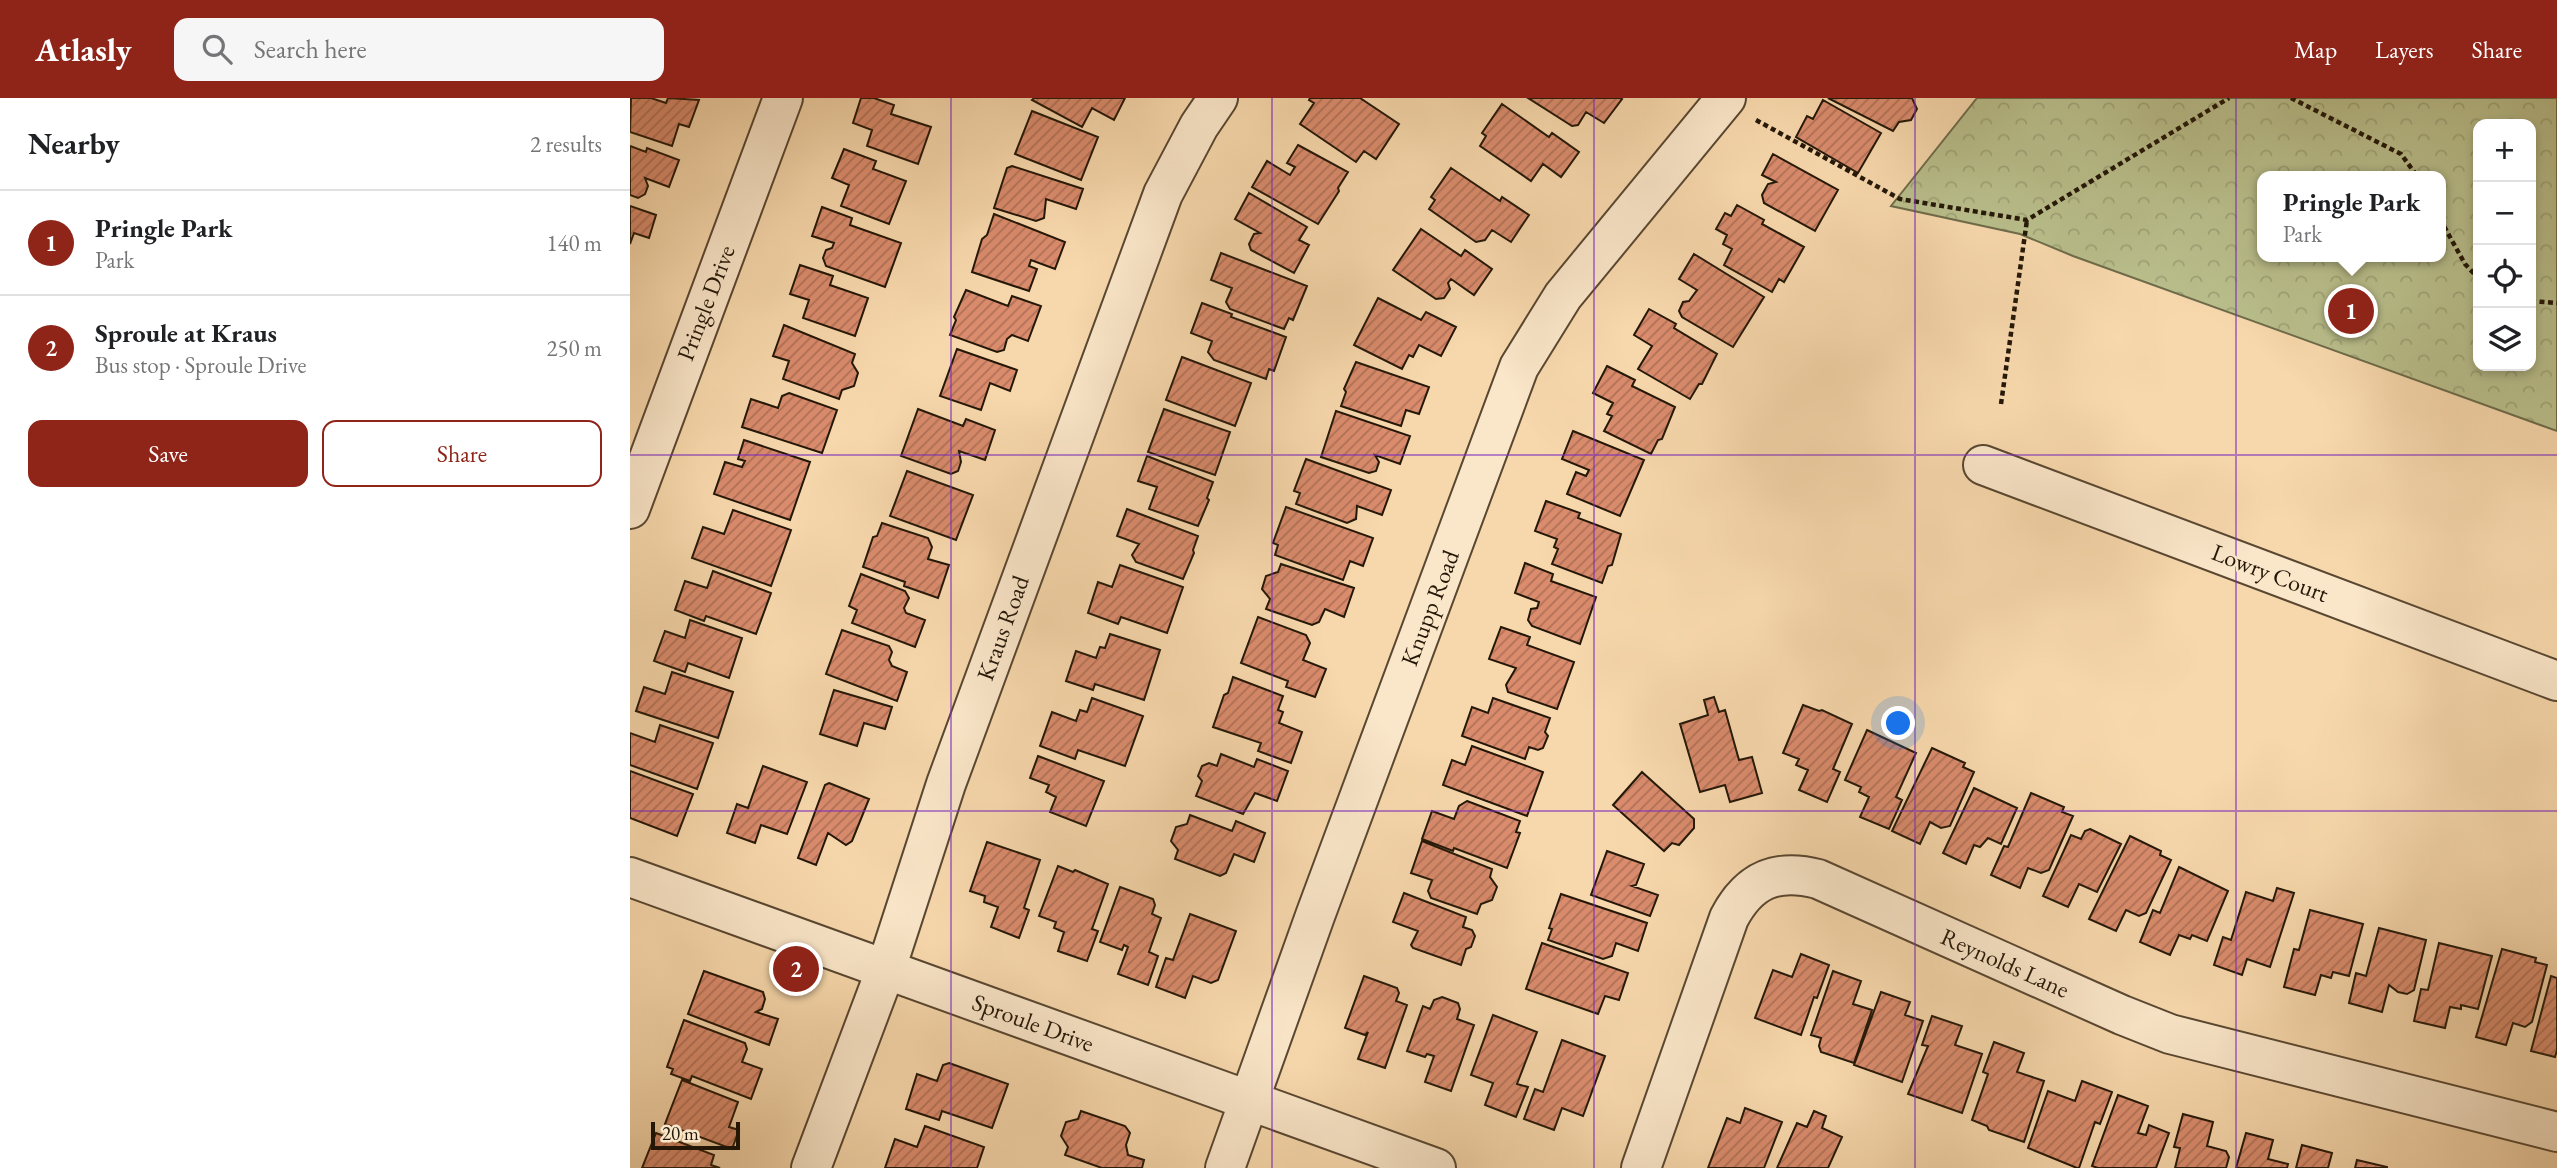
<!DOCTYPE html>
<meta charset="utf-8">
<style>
:root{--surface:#fff;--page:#f6f6f6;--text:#202124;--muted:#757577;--line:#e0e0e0;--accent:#8f2418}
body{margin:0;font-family:"EB Garamond",serif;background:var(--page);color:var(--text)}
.controls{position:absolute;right:21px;top:21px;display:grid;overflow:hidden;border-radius:14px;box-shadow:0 4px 10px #0003}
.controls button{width:63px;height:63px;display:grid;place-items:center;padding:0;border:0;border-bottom:2px solid var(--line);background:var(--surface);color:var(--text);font:35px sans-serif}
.scale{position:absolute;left:21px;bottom:18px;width:89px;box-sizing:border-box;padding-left:7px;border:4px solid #241708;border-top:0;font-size:19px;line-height:24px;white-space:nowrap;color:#241708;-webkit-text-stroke:5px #fae6c9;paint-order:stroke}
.you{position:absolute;left:1269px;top:626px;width:24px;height:24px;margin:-18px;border:5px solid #fff;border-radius:50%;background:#1a73e8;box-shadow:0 0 0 10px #1a73e833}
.badge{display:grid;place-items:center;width:46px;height:46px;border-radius:50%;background:var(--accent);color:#fff;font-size:23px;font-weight:700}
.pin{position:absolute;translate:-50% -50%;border:4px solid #fff;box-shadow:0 2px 7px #0006}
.popup{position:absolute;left:1627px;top:73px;width:189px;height:91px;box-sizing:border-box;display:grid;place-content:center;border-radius:14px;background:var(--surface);filter:drop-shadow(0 2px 5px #0005);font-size:23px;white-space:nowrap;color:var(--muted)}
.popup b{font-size:26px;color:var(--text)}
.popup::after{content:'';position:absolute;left:50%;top:100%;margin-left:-14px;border:14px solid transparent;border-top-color:var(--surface)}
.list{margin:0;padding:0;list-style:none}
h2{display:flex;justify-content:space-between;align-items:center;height:91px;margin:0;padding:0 28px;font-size:30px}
h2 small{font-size:23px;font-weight:400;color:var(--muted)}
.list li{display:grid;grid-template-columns:46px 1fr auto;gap:21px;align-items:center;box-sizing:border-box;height:105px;padding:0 28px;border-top:2px solid var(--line)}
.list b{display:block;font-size:26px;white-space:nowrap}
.list p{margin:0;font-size:23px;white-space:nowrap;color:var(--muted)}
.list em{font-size:23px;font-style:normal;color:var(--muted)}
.actions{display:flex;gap:14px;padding:21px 28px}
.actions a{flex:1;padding:16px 0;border:2px solid var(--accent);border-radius:14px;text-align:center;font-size:24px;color:var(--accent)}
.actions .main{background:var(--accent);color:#fff}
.icon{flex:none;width:38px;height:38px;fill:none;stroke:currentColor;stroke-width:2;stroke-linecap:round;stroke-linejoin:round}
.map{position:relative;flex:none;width:1927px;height:1070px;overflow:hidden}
header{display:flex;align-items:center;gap:42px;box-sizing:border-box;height:98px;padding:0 35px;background:var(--accent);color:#fff}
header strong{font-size:33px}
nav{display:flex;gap:38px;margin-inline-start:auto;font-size:24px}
.search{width:490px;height:63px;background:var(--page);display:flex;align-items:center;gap:18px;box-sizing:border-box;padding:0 24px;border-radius:14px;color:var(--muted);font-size:26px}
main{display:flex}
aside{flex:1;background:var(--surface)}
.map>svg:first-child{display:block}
.park{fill:url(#park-crowns);stroke:#6e6b4a;stroke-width:2;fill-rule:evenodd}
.building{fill:url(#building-hatch);stroke:#241708;stroke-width:2}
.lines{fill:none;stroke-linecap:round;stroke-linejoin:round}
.minor-casing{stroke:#594731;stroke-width:42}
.path{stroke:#241708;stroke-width:4.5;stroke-dasharray:5 3.5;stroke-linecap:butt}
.minor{stroke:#fae6c9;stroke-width:38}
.grid{fill:none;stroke:#7b2cbf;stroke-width:2;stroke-opacity:0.55}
.labels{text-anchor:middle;stroke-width:5;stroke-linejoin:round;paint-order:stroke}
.street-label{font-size:24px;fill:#241708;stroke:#fae6c9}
</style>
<header>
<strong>Atlasly</strong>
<div class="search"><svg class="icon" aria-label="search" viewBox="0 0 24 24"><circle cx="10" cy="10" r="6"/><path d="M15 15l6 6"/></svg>Search here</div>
<nav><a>Map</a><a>Layers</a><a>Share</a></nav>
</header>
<main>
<aside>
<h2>Nearby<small>2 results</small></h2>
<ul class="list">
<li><span class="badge">1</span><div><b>Pringle Park</b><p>Park</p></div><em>140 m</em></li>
<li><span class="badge">2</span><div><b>Sproule at Kraus</b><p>Bus stop · Sproule Drive</p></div><em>250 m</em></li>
</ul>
<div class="actions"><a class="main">Save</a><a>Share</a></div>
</aside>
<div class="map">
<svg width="1927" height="1070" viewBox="0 0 1927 1070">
<defs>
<pattern id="park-crowns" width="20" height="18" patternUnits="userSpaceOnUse" patternTransform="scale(1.75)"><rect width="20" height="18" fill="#b9bf8c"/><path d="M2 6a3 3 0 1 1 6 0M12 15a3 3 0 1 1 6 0" fill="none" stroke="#9fa377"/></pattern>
<pattern id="building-hatch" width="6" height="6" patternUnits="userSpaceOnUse" patternTransform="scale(1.75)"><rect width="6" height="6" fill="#da8c6d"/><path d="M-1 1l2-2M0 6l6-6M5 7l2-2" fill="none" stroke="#b17158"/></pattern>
</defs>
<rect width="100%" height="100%" fill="#f7d8ac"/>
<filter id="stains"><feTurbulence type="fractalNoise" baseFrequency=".00286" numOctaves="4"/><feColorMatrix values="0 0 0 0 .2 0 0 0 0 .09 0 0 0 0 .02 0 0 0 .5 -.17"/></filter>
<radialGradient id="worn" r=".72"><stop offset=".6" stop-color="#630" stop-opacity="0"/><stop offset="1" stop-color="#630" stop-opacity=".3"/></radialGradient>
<path class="park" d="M1347,0H1927V333L1443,158L1390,136L1261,108ZM1848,26H1901V268H1848ZM1632,78H1810V159H1632Z"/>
<path class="building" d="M1,0H21L36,5L38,0L69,2L59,29L49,26L42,48L0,34Z
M231,0H244L264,7L261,16L301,29L288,66L237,48L242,32L223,25Z
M404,0H495L484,22L462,10L452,29L402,2Z
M680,0H730L769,26L746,61L734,53L726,64L670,26L684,5L679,2Z
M898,0H990L992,1L974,25L956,14L948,27L942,28Z
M1198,0H1282L1287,11L1281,22L1269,24L1263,33Z
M1193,2L1251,35L1228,75L1166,39L1177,18L1183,21Z
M872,6L919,39L922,35L949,54L931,79L913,66L901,83L850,48L856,38L852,35Z
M402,13L468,39L451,82L385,56Z
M668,47L718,74L708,90L709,93L688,126L622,89L637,63L660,77L665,69L657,65Z
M0,48L16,54L17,50L49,62L39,89L15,80L18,88L15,96L8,100L0,97Z
M214,51L246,63L243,71L276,83L259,126L211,108L219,87L202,80Z
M1143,56L1208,92L1185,133L1134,105L1132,97L1138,86L1146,84L1132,77Z
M382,68L453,91L446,111L416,101L414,120L406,123L364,110L377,70Z
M821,70L870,103L872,99L899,117L881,144L862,132L855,142L846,144L799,111L805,102L801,99Z
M619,95L677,129L669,142L679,147L664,175L621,152L619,146L624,136L630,135L605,121Z
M1107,107L1134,122L1132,126L1174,149L1154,184L1149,181L1142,194L1094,167L1102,151L1093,146L1097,137L1086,131L1095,115L1101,118Z
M0,108L26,117L19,140L4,135L0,146Z
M192,109L222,120L220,127L271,145L255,189L196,168L193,160L196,152L202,150L204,145L182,138Z
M364,116L435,144L425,171L401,162L399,168L407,171L399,193L342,174L352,141L357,137Z
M791,131L831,158L835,152L862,171L844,197L821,181L818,185L820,191L814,200L806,201L763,172Z
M591,155L677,188L663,222L659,220L654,231L600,211L596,204L602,190L581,182Z
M1064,156L1134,199L1103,249L1052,219L1049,213L1053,204L1059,203L1067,192L1049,181Z
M170,167L203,178L200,187L238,200L225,238L173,220L179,202L160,196Z
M336,192L378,208L382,198L411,208L398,243L382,237L377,241L374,252L367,254L320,237L326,222L324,219Z
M748,200L791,222L796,214L826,229L811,258L789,247L783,259L779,257L772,271L724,247Z
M572,205L602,216L601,219L656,239L644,273L639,271L636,281L584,262L578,254L582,243L561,235Z
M1019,211L1046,226L1044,230L1087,256L1072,286H1069L1060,301L1008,271L1022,248L1004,237Z
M154,227L225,256L222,265L228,275L224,288L212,292L209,301L153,281L159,263L143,258Z
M327,251L387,272L380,293L360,285L351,312L310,298Z
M552,259L621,285L605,328L536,302Z
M726,264L799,289L789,316L776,312L771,328L711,308L716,294L714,291Z
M977,268L1005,282L1002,288L1045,309L1032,341L1028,342L1021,356L974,333L982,318L977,316L983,305L963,295Z
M159,295L207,312L192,355L112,329L121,301L148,310L152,298Z
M288,311L333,328L336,321L365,332L355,362L329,353L331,364L328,373L321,376L271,358Z
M534,311L600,334L585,377L518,354Z
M706,313L780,338L770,366L745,357L749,364L746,373L739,375L691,359Z
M943,333L1014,362L990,418L937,396L946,374L956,378L959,372L932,361Z
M114,342L180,364L160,422L84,396L95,364L112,369L115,363L108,361Z
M517,358L583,384L577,400L579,402L568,428L519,411L527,389L508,383Z
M676,361L761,392L752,417L727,408L726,421L717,425L666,406L670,395L664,393Z
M277,373L343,397L326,442L260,418Z
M916,403L950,415L948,420L991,436L982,467L978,468L972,485L922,466L928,451L924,449L927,441L905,433Z
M656,409L743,440L733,468L720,463L713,482L645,457L648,447L643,445Z
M497,411L568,438L563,452L564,455L553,481L506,464L502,457L509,446L487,438Z
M103,412L161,432L141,488L62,460L73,429L94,436Z
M252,425L298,440L302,449L298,461L319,467L308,500L274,488L275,484L233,469L243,439L247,438Z
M895,465L923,476L921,483L966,499L950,546L902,528L898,522L901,511L907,510L909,504L885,495Z
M651,466L724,490L714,519L695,511L689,524L682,527L636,511L640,501L632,491L636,478L648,474Z
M490,467L553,489L537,535L491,519L488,526L458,515L468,484L482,489Z
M83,473L141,495L126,536L76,518L74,523L45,512L55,483L77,490Z
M231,476L275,493L279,500L274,510L276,515L295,522L285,549L222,525L227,512L219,508Z
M628,519L676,537L680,545L673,562L696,571L685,599L656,589L658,583L611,565Z
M60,522L112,540L99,580L58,565L55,574L24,563L35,533L55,540Z
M871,529L900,539L897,547L944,564L927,611L878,594L876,587L886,570L859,561Z
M212,532L259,548L262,554L259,562L262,568L277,574L267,603L196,576Z
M480,536L530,552L514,602L465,586L463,592L436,583L446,553L466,560L470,549L475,550Z
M42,574L103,594L88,640L6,613L14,589L35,596Z
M603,579L653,598L648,612L653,614L649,625L672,634L661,665L628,653L631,645L583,629L594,597L598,595Z
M204,592L262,609L255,631L234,625L227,648L190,636Z
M1084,599L1089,614L1095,612L1109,662L1122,659L1132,695L1100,704L1095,687L1070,694L1050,626L1078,617L1074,602Z
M462,600L513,618L495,668L448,652L445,661L410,648L422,614L446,623L450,612L457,614Z
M863,600L920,620L915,634L918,638L913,650L908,652L899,649L895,661L832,638L842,609L858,615Z
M1173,607L1189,613L1192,612L1222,626L1203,671L1210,674L1197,704L1169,692L1178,672L1166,667L1169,661L1153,655Z
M30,627L83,645L67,691L0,667V635L25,644Z
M1237,632L1286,655L1266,699L1272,702L1259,731L1230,719L1239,699L1229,694L1231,689L1215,682Z
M842,648L913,674L897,718L813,687L822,662L835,667Z
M1302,650L1335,665L1333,669L1344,674L1320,728L1311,730L1300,724L1290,746L1262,733Z
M591,656L624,669L627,661L658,673L647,703L625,695L613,716L566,698L572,683L568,678L572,668L579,665L587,668Z
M408,658L474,683L456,728L420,714L426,699L416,694L419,687L400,680Z
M133,668L177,684L157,736L131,727L125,745L97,735L107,706L118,710Z
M0,673L63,696L47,738L0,720Z
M1012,674L1064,721V730L1049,747L1042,745L1034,753L983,707Z
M199,685L239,701L222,743L216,747L198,735L186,767L168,760L195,687Z
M1344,690L1387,710L1371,746L1358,740L1350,749L1344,747L1336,766L1313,755Z
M1401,695L1434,709L1432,714L1443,718L1419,772L1411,775L1398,770L1390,790L1361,777L1374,748L1378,749Z
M837,703L890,723L886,734L890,735L877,770L824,750L823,753L792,741L802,713L824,721L829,708Z
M560,717L602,733L606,723L635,735L624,764L604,756L596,775L590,778L545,761L548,752L541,743L546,729L557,726Z
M1460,731L1491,746L1467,794L1449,786L1438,809L1413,798L1441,737L1451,741L1455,733Z
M1500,738L1531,753L1530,757L1541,762L1516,815L1509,818L1496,812L1486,833L1459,821Z
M792,743L862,771L860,779L867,789L862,802L851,806L847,816L801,800L798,793L802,782L781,775Z
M357,744L410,762L394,810L399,812L389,840L361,829L368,809L354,804L355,798L340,793Z
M977,753L1014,766L1006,787L1002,788L1028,797L1020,818L961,797Z
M428,768L443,774L445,772L478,786L462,831L468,833L457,863L428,853L434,834L424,830L426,824L409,818Z
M1549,769L1598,793L1577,843L1562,837L1560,841L1549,837L1540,857L1510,844L1523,812L1530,815Z
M490,789L523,801L525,807L522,816L531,820L519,854L528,858L518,887L488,876L498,849L494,847L492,852L470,844Z
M1647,790L1664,795L1640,869L1617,861L1612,877L1584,867L1593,839L1601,842L1616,794L1643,803Z
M774,795L836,819L833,829L842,832L845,838L841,849L836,851L831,867L783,850L781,847L788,833L763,824Z
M931,796L1017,825L1008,853L986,845L982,858L973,861L918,842L922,831L919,830Z
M1680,812L1733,826L1719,878L1703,874L1701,880L1691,877L1685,897L1654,889L1664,851L1669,852Z
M560,816L606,833L588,882L581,885L563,878L555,900L526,889L536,860L543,862Z
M1749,830L1796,842L1784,892L1777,896L1768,894L1759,887L1752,914L1719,905L1726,875L1736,878Z
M912,845L998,875L989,902L975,898L968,916L896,891Z
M1809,845L1862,858L1848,911L1831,907V911L1820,909L1815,930L1784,923L1791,891L1798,892Z
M1872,851L1906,860L1905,864L1917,867L1902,924L1895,929L1883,925L1876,947L1846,939Z
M1171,856L1199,867L1187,900L1184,899L1171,937L1125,920L1143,872L1162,879Z
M74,873L133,894L135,901L132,911L126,914L148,921L139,947L58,916Z
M1203,873L1231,883L1223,906L1242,912L1224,965L1191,954L1189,948L1191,940L1181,937Z
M734,878L767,890L769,895L766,903L777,907L755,970L728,961L738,934L735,937L715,930Z
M1921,878L1927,880V952L1925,959L1901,953Z
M1251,894L1280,904L1275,917L1293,923L1272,984L1224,967Z
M812,899L828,905L830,911L827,921L844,927L821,993L795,984L804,958L797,956L795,959L777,953L793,908L800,911L804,902Z
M863,917L907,934L887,986L898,989L886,1019L855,1007L863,985L841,977Z
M1302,918L1332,928L1325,947L1352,956L1332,1015L1278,996L1298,948L1292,947Z
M54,922L115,945L117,951L112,964L132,971L121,1001L62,978L60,983L41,976L43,971L37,969Z
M932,942L975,958L953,1018L932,1010L924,1032L894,1021L905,991L913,994Z
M1364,944L1394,955L1387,974L1414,983L1394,1044L1359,1032L1357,1028L1342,1022L1358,976L1353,974Z
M319,965L378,986L362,1030L312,1013L309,1022L276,1011L287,976L307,983L313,967Z
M52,982L108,1004L99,1029L109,1032L102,1051L35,1026Z
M1452,983L1482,994L1470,1026L1465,1024L1449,1070H1447L1398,1050L1418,993L1445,1003Z
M1488,997L1518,1008L1508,1035L1516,1037L1519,1027L1539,1035L1526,1070H1468L1462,1068Z
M1115,1010L1152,1024L1134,1070H1078L1097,1020L1110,1025Z
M451,1013L495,1028L500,1035L496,1047L498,1057L514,1062L512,1070H472L435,1057L438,1049L431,1038L436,1024L448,1021Z
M1184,1013L1196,1018L1192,1030L1212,1039L1198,1070H1147L1167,1025L1177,1029Z
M1553,1016L1583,1024L1577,1048L1596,1053L1599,1059L1596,1070H1545L1550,1050L1544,1049Z
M295,1028L354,1049L347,1070H255L265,1041L287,1049Z
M26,1035L84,1057L81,1067L90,1070H12Z
M1616,1035L1643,1042L1638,1061L1658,1066L1657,1070H1606Z
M1672,1047L1702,1055L1698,1070H1666Z
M1727,1062L1757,1069V1070H1725Z"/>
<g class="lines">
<defs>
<path id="minor" d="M1353,367L1927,583
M0,411L153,0
M0,779L806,1070
M181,1070L256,871L316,686L533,96L569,28L588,0
M595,1070L685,818L889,269L933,198L1096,0
M1011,1070L1099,820C1119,782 1146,770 1188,781L1492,917L1540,936L1927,1034"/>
</defs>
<use href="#minor" class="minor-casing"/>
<path class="path" d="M1661,0L1771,56L1787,78
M1126,22L1270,101L1397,122L1599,0
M1810,121L1835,166L1848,180
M1901,203L1927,205
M1371,306L1397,122"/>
<use href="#minor" class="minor"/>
</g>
<path class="grid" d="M321,0V1070M642,0V1070M964,0V1070M1285,0V1070M1606,0V1070M0,357H1927M0,713H1927"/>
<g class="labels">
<g class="street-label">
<text transform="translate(76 205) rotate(-69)" y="8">Pringle Drive</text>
<text transform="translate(1640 475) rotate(21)" y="8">Lowry Court</text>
<text transform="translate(800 510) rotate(-69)" y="8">Knupp Road</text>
<text transform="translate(373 530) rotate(-70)" y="8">Kraus Road</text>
<text transform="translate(1375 865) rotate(24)" y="8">Reynolds Lane</text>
<text transform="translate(403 925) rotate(20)" y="8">Sproule Drive</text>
</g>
</g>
<rect width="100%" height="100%" filter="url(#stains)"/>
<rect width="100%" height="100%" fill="url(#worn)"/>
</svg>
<div class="controls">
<button>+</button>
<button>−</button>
<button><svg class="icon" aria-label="locate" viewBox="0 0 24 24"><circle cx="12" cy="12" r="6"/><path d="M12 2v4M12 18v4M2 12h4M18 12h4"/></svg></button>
<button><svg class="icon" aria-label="layers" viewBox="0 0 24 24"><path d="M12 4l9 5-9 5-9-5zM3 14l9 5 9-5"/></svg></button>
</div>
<div class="scale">20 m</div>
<div class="you"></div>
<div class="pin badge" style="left:1721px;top:213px">1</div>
<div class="popup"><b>Pringle Park</b>Park</div>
<div class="pin badge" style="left:166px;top:871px">2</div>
</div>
</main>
